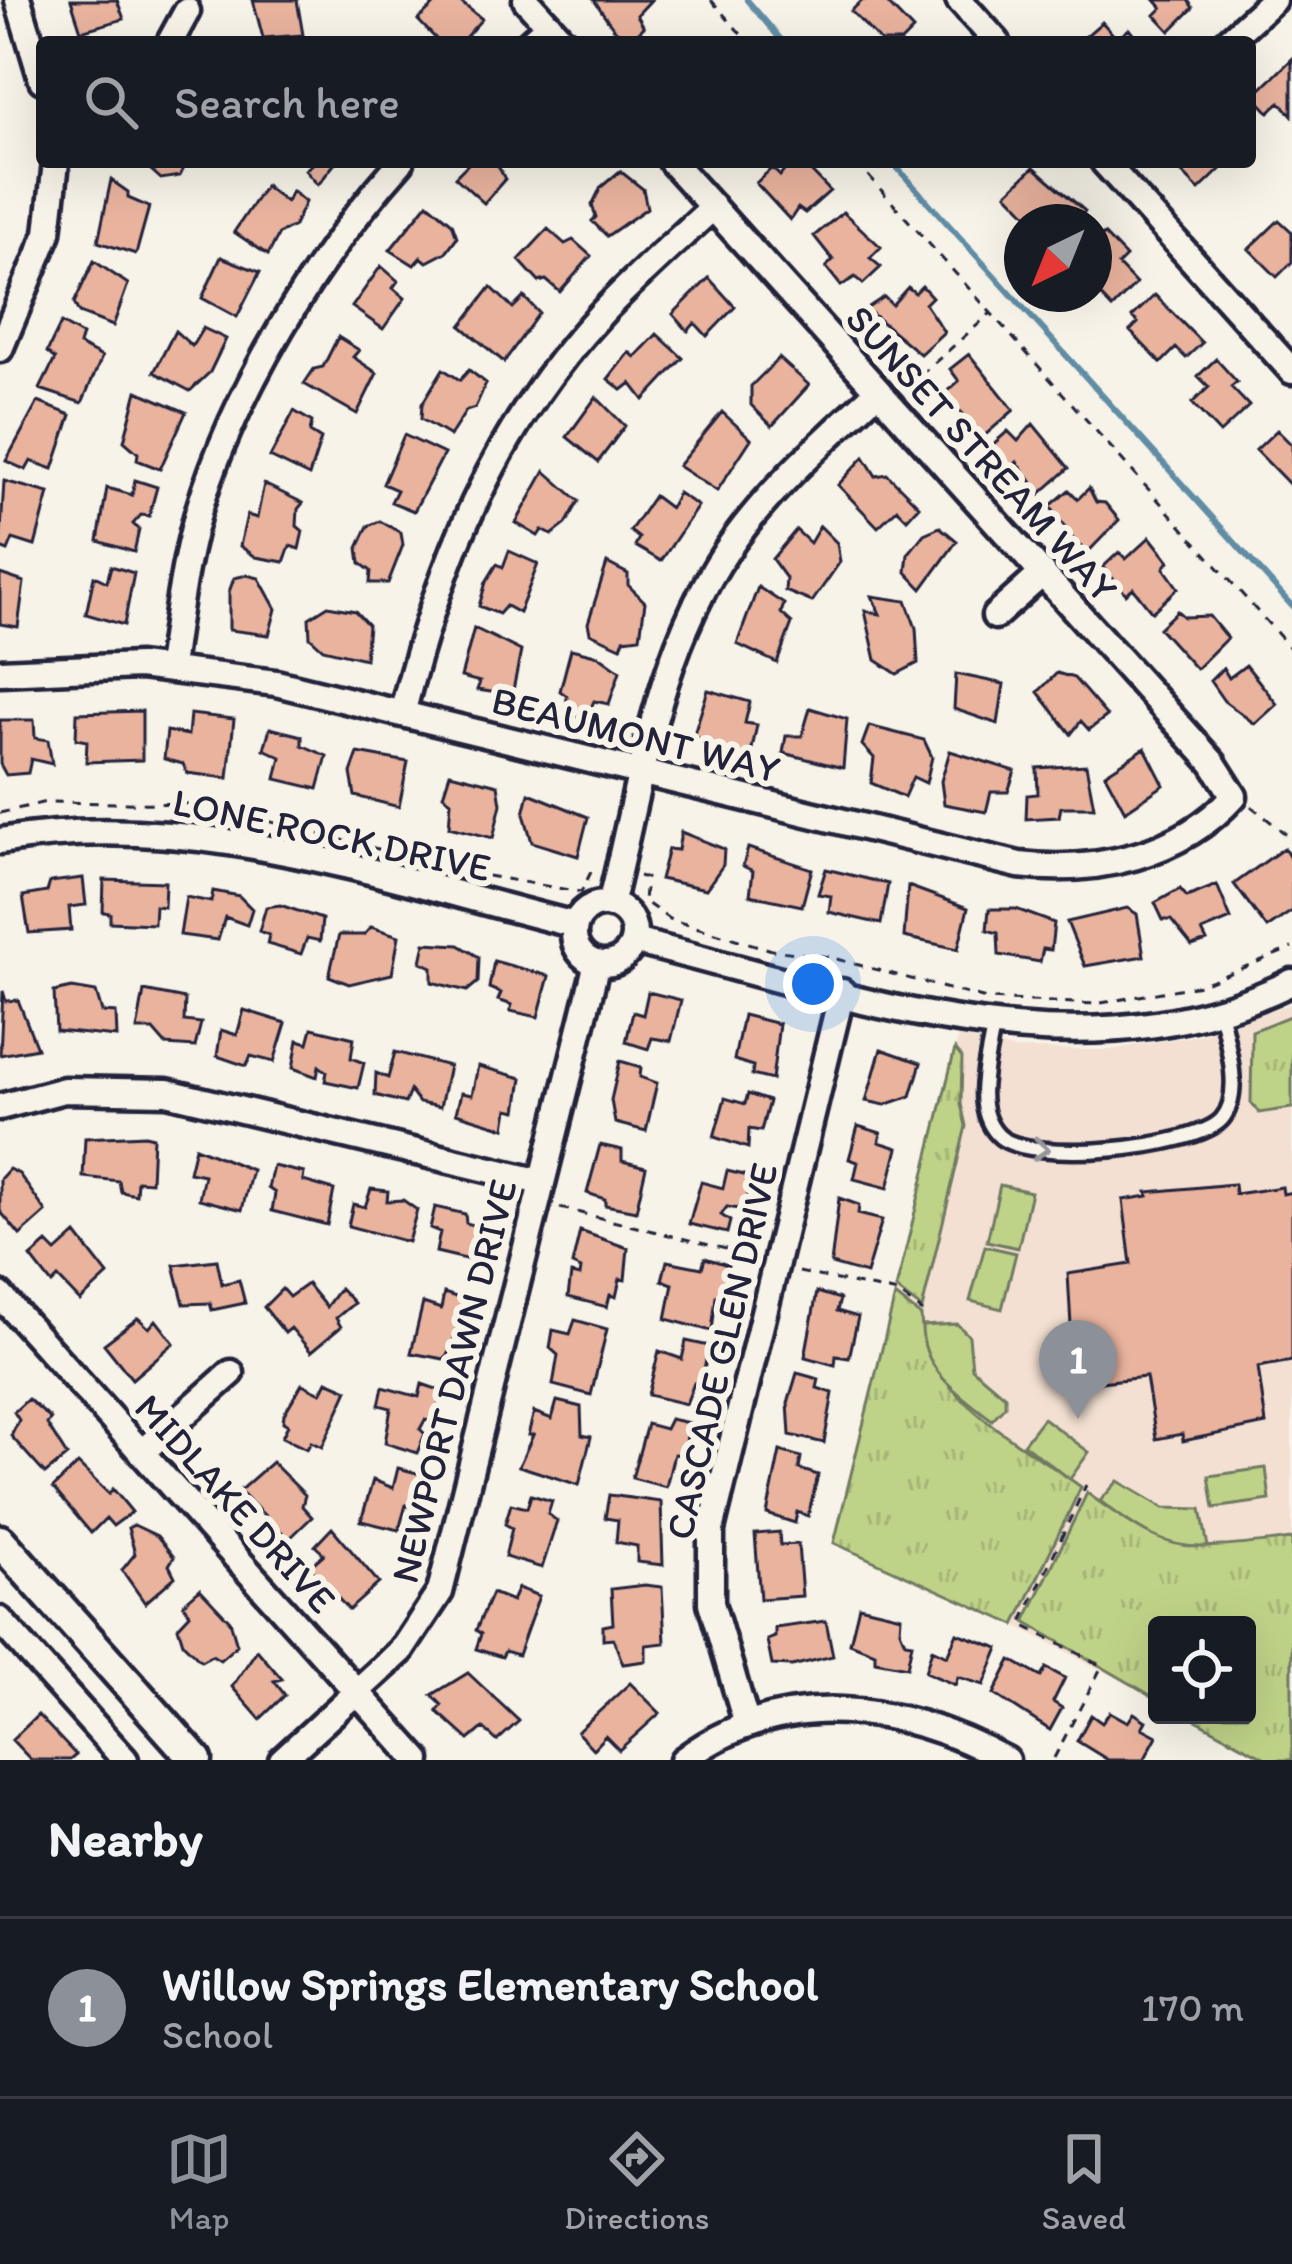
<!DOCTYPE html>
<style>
:root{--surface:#171b24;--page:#242831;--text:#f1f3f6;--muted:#9ea1a6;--line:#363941;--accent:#8c9099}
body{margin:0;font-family:Itim,sans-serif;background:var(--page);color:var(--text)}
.controls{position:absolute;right:36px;bottom:36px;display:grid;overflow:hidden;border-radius:12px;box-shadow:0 12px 48px #0002}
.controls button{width:108px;height:108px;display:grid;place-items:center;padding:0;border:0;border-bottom:3px solid var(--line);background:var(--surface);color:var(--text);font:60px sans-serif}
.compass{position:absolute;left:1004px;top:204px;width:108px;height:108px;border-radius:50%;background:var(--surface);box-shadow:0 12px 48px #0002;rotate:223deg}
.you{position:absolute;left:813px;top:984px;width:42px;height:42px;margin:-30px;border:9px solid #fff;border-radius:50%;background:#1a73e8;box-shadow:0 0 0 18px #1a73e833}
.badge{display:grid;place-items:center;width:78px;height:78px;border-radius:50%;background:var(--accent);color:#fff;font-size:39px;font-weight:700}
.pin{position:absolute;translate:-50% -99px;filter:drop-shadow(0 3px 6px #0008)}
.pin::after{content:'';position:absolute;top:63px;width:42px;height:36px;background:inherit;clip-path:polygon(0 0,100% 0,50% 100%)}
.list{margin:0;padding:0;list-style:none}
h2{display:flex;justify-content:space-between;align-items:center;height:156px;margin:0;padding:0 48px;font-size:51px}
h2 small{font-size:39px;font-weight:400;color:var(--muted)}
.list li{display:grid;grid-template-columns:78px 1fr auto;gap:36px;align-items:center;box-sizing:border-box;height:180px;padding:0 48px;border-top:3px solid var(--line)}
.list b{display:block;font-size:45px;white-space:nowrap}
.list p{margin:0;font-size:39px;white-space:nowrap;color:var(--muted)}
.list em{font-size:39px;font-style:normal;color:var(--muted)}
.icon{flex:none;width:66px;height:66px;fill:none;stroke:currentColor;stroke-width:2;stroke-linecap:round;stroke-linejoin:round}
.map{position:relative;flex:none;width:1292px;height:1760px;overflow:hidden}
.search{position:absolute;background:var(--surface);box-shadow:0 12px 48px #0002;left:36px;right:36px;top:36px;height:132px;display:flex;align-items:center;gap:30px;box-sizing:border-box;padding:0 42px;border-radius:12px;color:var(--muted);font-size:45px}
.sheet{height:336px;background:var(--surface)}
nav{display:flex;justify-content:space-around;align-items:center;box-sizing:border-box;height:168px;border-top:3px solid var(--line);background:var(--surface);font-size:33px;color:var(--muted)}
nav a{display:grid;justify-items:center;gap:6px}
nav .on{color:var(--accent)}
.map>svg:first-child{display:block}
.built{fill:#f3e0d2}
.grass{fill:url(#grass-tufts);stroke:#707a62;stroke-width:3}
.park{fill:#bfd388;stroke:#707a62;stroke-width:3}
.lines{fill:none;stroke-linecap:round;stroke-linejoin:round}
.stream{stroke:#618da5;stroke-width:6}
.building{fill:#e9b39e;stroke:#22223b;stroke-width:3}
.service-casing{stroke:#22223b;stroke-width:21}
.minor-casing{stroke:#22223b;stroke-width:33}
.tertiary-casing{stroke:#22223b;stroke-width:39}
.path{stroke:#22223b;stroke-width:3;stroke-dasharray:9 9;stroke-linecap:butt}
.service{stroke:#f7f3e8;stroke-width:12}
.minor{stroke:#f7f3e8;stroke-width:24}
.tertiary{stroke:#f7f3e8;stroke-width:30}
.oneway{stroke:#97959a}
.labels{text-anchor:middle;stroke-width:12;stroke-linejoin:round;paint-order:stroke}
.street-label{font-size:39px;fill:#22223b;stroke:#f7f3e8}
</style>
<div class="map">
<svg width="1292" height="1760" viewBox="0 0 1292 1760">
<defs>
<pattern id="grass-tufts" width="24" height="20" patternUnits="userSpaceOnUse" patternTransform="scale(3)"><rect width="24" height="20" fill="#bfd388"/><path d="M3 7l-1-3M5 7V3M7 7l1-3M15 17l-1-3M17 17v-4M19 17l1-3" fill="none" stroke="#a4b576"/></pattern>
</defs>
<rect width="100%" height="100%" fill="#f7f3e8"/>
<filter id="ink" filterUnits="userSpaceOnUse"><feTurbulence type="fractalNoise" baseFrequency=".00833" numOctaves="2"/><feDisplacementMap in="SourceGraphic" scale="24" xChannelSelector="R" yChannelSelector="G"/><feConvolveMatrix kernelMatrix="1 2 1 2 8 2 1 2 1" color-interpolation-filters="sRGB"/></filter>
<g filter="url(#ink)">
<path class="built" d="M1292,1003V1760L1247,1715V1625H1157V1699L998,1616L834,1543L958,1037L1013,1049L1108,1050L1199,1035Z"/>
<path class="grass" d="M1292,1015V1108L1259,1113L1251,1103L1252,1031Z
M955,1049L962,1058L961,1104L966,1126L922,1309L896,1289Z
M895,1296L921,1316C922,1396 1024,1444 1081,1487L1015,1625L834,1543Z
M1087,1493C1172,1556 1189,1551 1292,1539V1760H1269L1187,1715H1247V1625H1157V1699L1025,1622Z"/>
<path class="park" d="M1000,1185L1031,1192L1018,1248L987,1241Z
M985,1246L1016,1253L1002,1309L970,1301Z
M957,1324L969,1336L972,1368L1005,1396V1406L992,1420C960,1395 922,1371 922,1326Z
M1043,1418L1089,1452L1070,1479L1023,1444Z
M1266,1468L1270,1500L1214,1508L1209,1476Z
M1118,1481L1164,1508L1201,1509L1208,1547C1163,1549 1134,1527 1100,1501Z"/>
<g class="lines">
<path class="stream" d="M747,0L783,42
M892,162L1292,606"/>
</g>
<path class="building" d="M71,0H117L124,19L81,31Z
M253,0H297L303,35L263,38Z
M427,0H458L482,19L461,42H439L418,20L433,6Z
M594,0H651L637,15L644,27L630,40L614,29Z
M863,0H894L889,5L913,30L901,42H881L851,11Z
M1155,0H1188L1193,8L1170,31L1155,15L1162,8Z
M1102,22L1117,39L1129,29L1140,42H1079Z
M1292,59V115L1280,102L1269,112L1254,96Z
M142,162H187L180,176L161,179Z
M315,162H336L318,185L305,170Z
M470,162H503L498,166L505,179L484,203L455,177Z
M791,162H802L830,191L805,213L798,208L790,220L756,183L772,168L780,176Z
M1183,162H1228L1199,190L1177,168Z
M1034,167L1085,211L1074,222L1061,217L1035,222L1007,193Z
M620,171L643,189L647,208L607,236L592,221L596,217L592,205L601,187Z
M111,180L128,192V198L149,207L136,254L98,242Z
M265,186L286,202L292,191L305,202L294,226L279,234L268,255L234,232Z
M428,203L452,223L457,237L446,252L427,262L421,257L414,265L390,250Z
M843,212L881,247L870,258L881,267L863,284L855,277L841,286L826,267L833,260L814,236Z
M1279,220L1292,232V262L1277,277L1249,249Z
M548,229L565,244L573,240L591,256L560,292L546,280L539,282L519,260Z
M1104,234L1126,257L1118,265L1136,284L1112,308L1094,289V243Z
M221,257L260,272L237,317L202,298Z
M94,261L128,284L113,326L79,313L74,303Z
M381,266L398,281L393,288L405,298L383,329L352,307Z
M709,278L735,307L707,336L695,323L688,331L673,314Z
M922,286L932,297L925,304L944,332L920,354L866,309L884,297L892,305L908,287L915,293Z
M491,287L513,308L524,297L539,313L504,362L461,326Z
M1155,295L1202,343L1186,358L1176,348L1161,363L1130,331L1138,323L1132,317Z
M61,323L82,335L79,345L102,357L82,403L40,389L55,359L47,352Z
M203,328L226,339L210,372L190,391L154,372L175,331L192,346Z
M657,334L683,358L644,400L631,383L622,390L608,379L629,352L635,357Z
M338,337L359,350L353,357L377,373L357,414L304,384L314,369L323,367Z
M969,354L1014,410L983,437L944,394L959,381L950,369Z
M779,358L809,385L772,426L751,405V386Z
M1216,359L1237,382L1231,387L1249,406L1220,433L1192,403L1209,387L1198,376Z
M443,369L460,380L469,370L486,383L475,408L466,411L450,436L421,419L422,404Z
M137,391L186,412L160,469L137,460L138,453L124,441Z
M596,397L625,426L598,462L567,437Z
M38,402L71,415L53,469L31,461L26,470L6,461Z
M294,411L312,422L310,432L321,439L309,476L270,457Z
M722,412L751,439L717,491L678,466Z
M1033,424L1069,468L1040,494L1017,462L1011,469L992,445L1008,431L1018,441Z
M1277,430L1292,445V487L1256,450Z
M404,435L444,454L414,511L391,502L397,490L383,484Z
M864,457L876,476L887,474L919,506L907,519L897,509L878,527L838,485Z
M545,471L579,501L566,524L552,535L542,530L538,536L516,523Z
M135,480L157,487L149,516L141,515L133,524L139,530L134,552L98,541L107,488L132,495Z
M4,481L49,493L35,546L13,539L8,551L0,548Z
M264,484L303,503L298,509L297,526L303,531L299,549L290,546L284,562L256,557L240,546L247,515L257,518Z
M1089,488L1096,502L1105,503L1119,520L1089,551L1076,543L1050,506L1069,490L1078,499Z
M678,493L698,506L661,561L635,546L639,538L630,531L654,496L670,508Z
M380,521L401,533L403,545L388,583H370L371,571L360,563L358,548L368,526Z
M820,526L837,543L840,562L812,602L785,591L786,578L772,559L796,530L810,543Z
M940,527L957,541L922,589L906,572L908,554L924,534Z
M1150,537L1169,561L1164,568L1178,588L1152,612L1133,588L1126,594L1103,567L1119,552L1126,559Z
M509,551L538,564L519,613L506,606L499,614L479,606L486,582L497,564L503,567Z
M607,563L628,574V585L645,602L640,637L624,639L621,647L590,633L588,623Z
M111,566L134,573L124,625L86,614L94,576L107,582Z
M0,574L24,582L18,627L0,624Z
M247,575L259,578L276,609L269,635L229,630V592L234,578Z
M758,587L784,604L781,613L792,623L777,663L737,644Z
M872,596L906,601L916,628L918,663L897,674L876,660L865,611L880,614Z
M328,606L355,611L368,625L365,659L323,649L310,637L309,618Z
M1177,611L1184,617L1209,616L1227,638L1196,669L1159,628Z
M474,628L521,651L512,695L477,690L480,682L461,677Z
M571,649L599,656L620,671L609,704L594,701L586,719L566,714L567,696L560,691Z
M1246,665L1277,704L1255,724L1224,701L1210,681L1223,668L1229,678Z
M1057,673L1074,678L1107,716L1089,730L1081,721L1071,734L1038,692Z
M956,674L1004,684L998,724L954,709Z
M708,690L750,702L745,723L757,725L752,749L741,754L710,751L694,734Z
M810,708L847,719L843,768L783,753L786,736H802Z
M142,711V760L86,762L87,741L76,739L77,713Z
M190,714L234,719L228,778L187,773L183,764L164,759L167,731L188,735Z
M0,720H34L35,738L48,740L52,764L31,759L28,773L6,775L0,764Z
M869,726L924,740L932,757L926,783L913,777L904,797L871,783L874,758L862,745Z
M270,728L302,736V745L327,756L318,789L276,779L281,757L264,749Z
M1145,748L1164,785L1125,811L1105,774Z
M950,751L1015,771L1008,792H991L986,812L944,804L941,781Z
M358,753L408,762L399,807L355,796L351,773Z
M1086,765L1094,807H1061L1059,817L1026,819L1027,795L1038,794L1037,768Z
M450,773L498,785L501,804L493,838L449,827L451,801L443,795Z
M529,793L588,817L578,856L532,842L524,814Z
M681,832L724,849L723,865L706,889L660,879L668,849L678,850Z
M748,848L812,869L802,906L750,895L753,871L743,866Z
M1284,848L1292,862V911L1267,928L1234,884Z
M826,869L888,884L881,924L829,912L831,896L818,894Z
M83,878L86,905L69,907L71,930L29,933L23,896L47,892L50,882Z
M104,880L165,882L164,907L155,906L154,924L110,922V913L103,912Z
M1217,885L1231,919L1202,931L1207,941L1192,946L1171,920H1163L1155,903L1180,889L1187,897Z
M908,886L968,908L958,949L904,937Z
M213,891L239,896L252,909L247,925L225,917L218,940L180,935L186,897L211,902Z
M280,905L322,919L320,941L307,938L301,954L267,944L269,935L259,931L266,907Z
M1127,908L1137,914L1144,956L1085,966L1067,922Z
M989,909H1016L1054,923L1051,950L1043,949L1040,962L999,955L998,933L987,930Z
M371,927L399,936L392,974L349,984L329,976L339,935H364Z
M425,943L459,945L479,957L478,982L467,991L432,982V967L421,962Z
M494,961L549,976L538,1017L510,1011L512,1005L498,1000L501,993L489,988Z
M72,988L96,992L102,1012L116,1013L117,1037L56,1031L54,992Z
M3,991L6,1001L18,1000L37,1048L0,1055Z
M144,991L185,999L184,1021L201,1023L195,1047L166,1045L153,1030H137Z
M648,992L681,1000L671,1041L652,1038L648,1049L626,1042L633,1012L643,1015Z
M244,1010L286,1023L274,1062L251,1056L246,1066L217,1056L221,1030L237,1035Z
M743,1015L779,1024L772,1080L752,1075L753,1066L734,1060Z
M312,1028L354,1038L351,1058L364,1063L358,1088L325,1081L327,1072L319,1066L317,1077L293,1068L298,1040L308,1043Z
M881,1049L921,1063L911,1096L885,1105L866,1101Z
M395,1052L449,1066L440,1107L419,1103L410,1091L405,1103L375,1095L376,1073L388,1078Z
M620,1061L641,1067L640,1077L657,1083L646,1131L615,1123L611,1100Z
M478,1066L522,1078L517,1111L508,1109L505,1128L456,1113L461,1093L472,1095Z
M748,1094L769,1101L761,1131L749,1129L748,1148L714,1137L725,1098L745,1104Z
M858,1126L881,1133L879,1142L898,1148L888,1188L854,1179L858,1162L849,1159Z
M145,1135L153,1137L151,1182L137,1181L136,1195L121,1192L119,1181L83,1177L85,1138Z
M600,1145L622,1150V1161L646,1167L636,1211L605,1205V1199L587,1193Z
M195,1147L252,1170L242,1210L199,1199L204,1175L189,1172Z
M273,1166L304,1173L303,1181L334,1190L327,1225L272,1211L275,1193L268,1188Z
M9,1169L19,1174L46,1212L20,1235L0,1211V1179Z
M727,1171L752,1177L744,1210L727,1207L721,1215L730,1221L727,1233L689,1224L701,1182L723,1188Z
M1234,1184L1235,1194L1282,1187L1283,1194L1292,1192V1361L1258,1367L1266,1424L1183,1441L1182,1434L1156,1439L1146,1377L1082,1384L1079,1359L1073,1360L1068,1274L1131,1264L1123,1200L1148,1196L1147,1192Z
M371,1189L388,1191L387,1201L403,1200L417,1210L408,1242L348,1226L353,1204L365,1207Z
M839,1198L859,1205L858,1214L882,1220L866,1274L831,1264Z
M435,1207L465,1214L466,1223L484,1228L474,1261L436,1252L440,1232L430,1228Z
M580,1231L628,1248L625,1280L620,1279L616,1297L610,1295L607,1307L568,1297L571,1274L580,1276L581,1269L572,1265Z
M76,1234L108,1275L80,1301L58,1278L52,1284L31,1257L47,1243L56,1252Z
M705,1258L728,1265L721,1296H716L712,1331L666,1319L673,1284L662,1280L667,1261L702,1268Z
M217,1260L222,1284L239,1280L245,1303L212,1310L210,1303L184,1304L174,1265Z
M307,1284L326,1307L340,1288L354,1303L336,1318L341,1327L311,1352L291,1328L285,1333L264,1307L282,1289L289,1297Z
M817,1292L840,1299L837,1311L858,1317L849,1358L836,1356L835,1365L805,1357Z
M444,1293L465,1300L451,1349L444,1359L411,1353L423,1303L441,1309Z
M138,1318L149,1328L156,1320L174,1343L132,1379L104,1344Z
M575,1320L607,1329L591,1395L553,1385L558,1355L550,1348L553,1330L570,1334Z
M686,1341L709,1346L702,1379L694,1383L686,1404L648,1395L659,1351L682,1359Z
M797,1373L819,1379L817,1388L833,1393L824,1443L790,1435L788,1403Z
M327,1381L348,1390L322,1447L311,1442L307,1449L282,1437L288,1425L283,1422L284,1414L302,1384L321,1393Z
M422,1384L442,1391L434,1422L425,1420L420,1429L425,1434L417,1453L385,1443L391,1408L379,1405L383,1387L419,1397Z
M28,1399L51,1419L47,1424L67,1456L45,1474L11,1436L19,1420L14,1412Z
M557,1401L581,1407L582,1435L591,1437L579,1485L519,1466L533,1435H528L534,1412L552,1419Z
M670,1419L689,1423L684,1455L674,1454L666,1487L632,1478L647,1424L665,1429Z
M780,1451L801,1457L799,1469L818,1475L808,1516L797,1512L795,1523L767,1514Z
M272,1462L305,1495L302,1506L312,1517L289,1539L239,1491Z
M78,1464L109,1494L113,1489L132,1512L113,1526L106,1518L91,1533L53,1488Z
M398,1468L421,1474L416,1509L406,1505L399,1530L361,1521L373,1480L393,1488Z
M531,1495L552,1501L548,1514L557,1521L542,1568L505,1557L512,1528L505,1524L511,1504L527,1508Z
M609,1495L661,1502L663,1565L637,1562V1546L616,1542L618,1520L605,1518Z
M134,1525L157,1536L174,1557L169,1565L175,1577L145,1603L122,1570L135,1554L128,1528Z
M332,1528L379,1583L349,1610L309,1567L324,1554L315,1546Z
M779,1532L780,1545L798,1544L802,1596L760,1599L755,1534Z
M645,1585L662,1587L665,1643L646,1645V1661L623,1664L613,1638L603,1639V1626L613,1624L611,1589Z
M518,1588L539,1596L518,1655L505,1651L502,1657L476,1649L481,1634L476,1630L492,1593L512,1601Z
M200,1589L230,1621L237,1645L220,1660L212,1655L201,1661L183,1643L178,1627L190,1614L183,1604Z
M859,1606L901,1616L900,1630L905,1642L912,1643L907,1667L875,1661V1653L850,1643Z
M826,1621L833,1656L792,1666L772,1665L767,1640L775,1637V1628Z
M957,1633L999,1648L984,1685L958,1677L955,1685L925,1672L932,1649L947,1656Z
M257,1650L282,1679L274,1681L285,1695L260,1719L232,1687Z
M1011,1660L1041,1677L1046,1668L1065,1678L1053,1702L1062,1708L1050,1730L994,1694Z
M468,1673L519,1721L497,1741L483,1728L469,1740L437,1711L442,1705L432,1695Z
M630,1683L660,1713L619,1750L605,1736L593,1749L577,1732Z
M1110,1712L1128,1722L1134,1713L1146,1721L1142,1728L1157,1736L1144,1760H1108L1077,1741L1091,1715L1102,1723Z
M38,1715L76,1755L70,1760H31L12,1740Z"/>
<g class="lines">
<defs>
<path id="service" d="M993,1027C988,1060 971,1107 998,1135C1026,1165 1196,1149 1222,1119C1244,1093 1226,1040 1220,1010"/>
<path id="minor" d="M18,0L42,80
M526,0L564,42
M959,0L997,42
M170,42L187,11
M530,42L549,25
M1227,42L1273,0
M1104,162L1292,371
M0,349L48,233L56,162
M995,616L1043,573
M170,667C177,615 184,563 198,513C234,391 317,256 401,162
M0,672L139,666L276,683L1019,865C1096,874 1180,856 1234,796L1213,763L672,162
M402,714C439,565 494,429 600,315C635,277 675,243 713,207
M0,841C195,807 388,879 575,925
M574 934a30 30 0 1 1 60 0a30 30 0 1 1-60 0Z
M610,905C640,786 657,654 727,550C769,489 824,441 878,391
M633,941C850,994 1076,1087 1292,982
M0,1107L64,1090L167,1092L541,1182
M0,1295L418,1760
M142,1452L231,1373
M0,1620L125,1760
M747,1725L711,1603V1530L842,992
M282,1760L401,1651L440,1592L597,963
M683,1760C783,1685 903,1704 1006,1760"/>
<path id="tertiary" d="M0,1541L196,1760"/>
</defs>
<use href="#service" class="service-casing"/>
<use href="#minor" class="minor-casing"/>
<use href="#tertiary" class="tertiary-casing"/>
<path class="path" d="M711,0L748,42
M856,162L1292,650
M907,387L991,313
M1251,806L1292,839
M0,813L46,802L200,804L437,864
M470,873L581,892L595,864
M639,876L646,878L644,901L669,919L772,950L829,957L986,999L1096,1004L1200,985L1292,948
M560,1208L754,1256
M799,1272L898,1293L923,1312
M1054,1758L1102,1666L1021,1624L1086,1485"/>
<use href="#service" class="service"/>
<use href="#minor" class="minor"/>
<use href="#tertiary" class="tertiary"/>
</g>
<defs><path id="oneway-chevron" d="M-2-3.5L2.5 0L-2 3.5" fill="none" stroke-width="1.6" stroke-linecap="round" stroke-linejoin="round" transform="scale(3)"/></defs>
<use class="oneway" href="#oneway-chevron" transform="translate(1041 1149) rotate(4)"/>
</g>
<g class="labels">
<g class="street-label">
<text transform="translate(982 453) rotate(48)" y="14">SUNSET STREAM WAY</text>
<text transform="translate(636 734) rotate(14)" y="14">BEAUMONT WAY</text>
<text transform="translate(332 834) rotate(12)" y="14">LONE ROCK DRIVE</text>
<text transform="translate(721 1351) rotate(-77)" y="14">CASCADE GLEN DRIVE</text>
<text transform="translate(453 1381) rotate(-76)" y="14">NEWPORT DAWN DRIVE</text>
<text transform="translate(236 1503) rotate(48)" y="14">MIDLAKE DRIVE</text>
</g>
</g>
</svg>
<div class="controls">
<button><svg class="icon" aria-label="locate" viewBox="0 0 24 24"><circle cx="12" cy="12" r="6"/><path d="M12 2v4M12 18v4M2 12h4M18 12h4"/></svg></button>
</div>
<svg class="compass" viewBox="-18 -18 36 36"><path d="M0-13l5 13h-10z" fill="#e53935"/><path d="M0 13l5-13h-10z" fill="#9ea1a6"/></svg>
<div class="you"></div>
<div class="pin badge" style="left:1078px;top:1419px">1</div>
<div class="search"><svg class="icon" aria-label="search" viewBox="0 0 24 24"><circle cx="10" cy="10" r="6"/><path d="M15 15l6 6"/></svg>Search here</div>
</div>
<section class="sheet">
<h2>Nearby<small></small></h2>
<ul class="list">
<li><span class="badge">1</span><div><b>Willow Springs Elementary School</b><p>School</p></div><em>170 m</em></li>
</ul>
</section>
<nav>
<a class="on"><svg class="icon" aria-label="map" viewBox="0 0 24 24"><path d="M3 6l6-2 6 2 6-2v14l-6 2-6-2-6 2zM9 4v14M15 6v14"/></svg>Map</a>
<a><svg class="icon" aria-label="directions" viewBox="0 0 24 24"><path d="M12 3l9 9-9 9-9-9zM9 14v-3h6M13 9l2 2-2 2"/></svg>Directions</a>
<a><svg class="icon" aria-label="saved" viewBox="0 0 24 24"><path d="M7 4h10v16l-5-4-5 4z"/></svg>Saved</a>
</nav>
